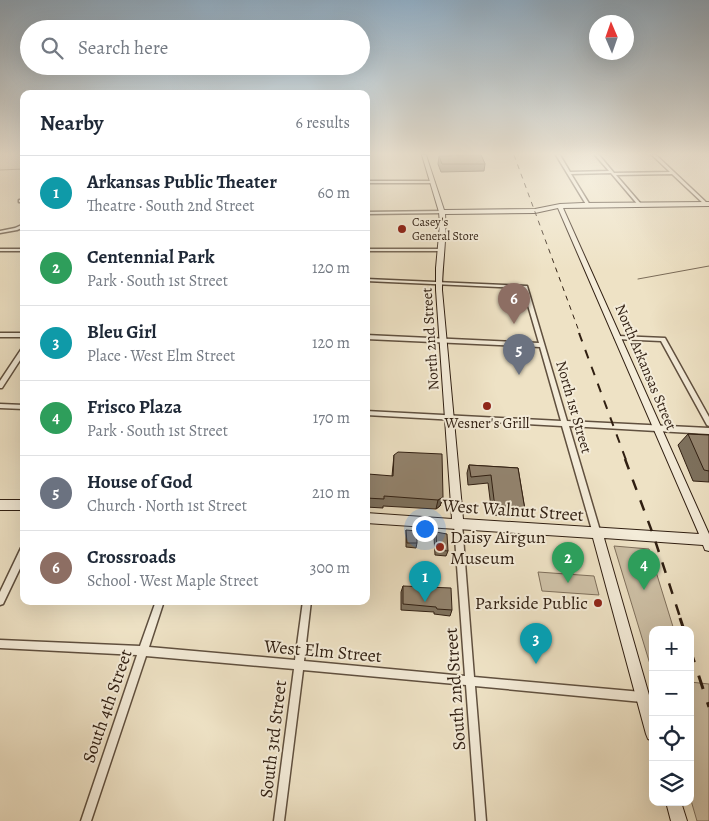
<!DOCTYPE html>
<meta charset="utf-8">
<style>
:root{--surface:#fff;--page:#f2f2f3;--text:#1f2937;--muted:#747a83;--line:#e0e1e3;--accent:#8f2418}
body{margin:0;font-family:Alegreya,serif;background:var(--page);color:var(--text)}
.controls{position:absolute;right:15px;bottom:15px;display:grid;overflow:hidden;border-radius:10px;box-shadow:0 5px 20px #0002}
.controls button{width:45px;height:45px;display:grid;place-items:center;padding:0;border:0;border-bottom:1px solid var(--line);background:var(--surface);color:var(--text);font:25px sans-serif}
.compass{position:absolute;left:589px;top:15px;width:45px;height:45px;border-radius:50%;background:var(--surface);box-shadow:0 5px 20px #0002;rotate:358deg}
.you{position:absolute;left:424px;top:528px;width:18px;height:18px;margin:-12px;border:4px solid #fff;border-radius:50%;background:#1a73e8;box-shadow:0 0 0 8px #1a73e833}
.badge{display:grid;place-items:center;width:32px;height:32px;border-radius:50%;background:var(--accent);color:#fff;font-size:16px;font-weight:700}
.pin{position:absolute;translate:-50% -41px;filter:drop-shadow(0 1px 2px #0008)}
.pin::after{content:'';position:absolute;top:26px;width:18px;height:15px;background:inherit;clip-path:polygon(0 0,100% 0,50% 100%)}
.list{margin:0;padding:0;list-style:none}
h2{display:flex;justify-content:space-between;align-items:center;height:65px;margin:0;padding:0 20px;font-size:21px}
h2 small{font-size:16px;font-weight:400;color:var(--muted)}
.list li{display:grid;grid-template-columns:32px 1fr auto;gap:15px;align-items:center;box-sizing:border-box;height:75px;padding:0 20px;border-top:1px solid var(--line)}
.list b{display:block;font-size:19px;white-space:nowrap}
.list p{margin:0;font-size:16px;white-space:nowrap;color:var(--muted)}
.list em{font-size:16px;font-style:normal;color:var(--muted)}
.icon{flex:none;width:28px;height:28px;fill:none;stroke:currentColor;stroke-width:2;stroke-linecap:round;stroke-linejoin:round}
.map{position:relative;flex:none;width:709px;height:821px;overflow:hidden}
.search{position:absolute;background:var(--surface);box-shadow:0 5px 20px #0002;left:20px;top:20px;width:350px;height:55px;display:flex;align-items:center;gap:12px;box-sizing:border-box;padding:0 18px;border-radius:28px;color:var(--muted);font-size:19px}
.panel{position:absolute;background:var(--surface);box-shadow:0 5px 20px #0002;left:20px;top:90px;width:350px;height:515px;border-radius:10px}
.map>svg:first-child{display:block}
.green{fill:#cec1a7;stroke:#7f705c}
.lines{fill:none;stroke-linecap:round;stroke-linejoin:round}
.stream{stroke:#7b6c59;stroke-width:1}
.street-casing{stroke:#60503f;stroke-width:3}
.secondary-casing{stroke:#301f12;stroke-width:2}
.street{fill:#f4ecd9;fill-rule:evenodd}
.secondary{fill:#f4ecd9;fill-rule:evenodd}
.rail-far3{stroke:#301f12;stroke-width:1;stroke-dasharray:5 5;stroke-linecap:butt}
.rail-far2{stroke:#301f12;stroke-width:2;stroke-dasharray:9 9;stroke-linecap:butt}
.rail-far1{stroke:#301f12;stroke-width:2.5;stroke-dasharray:11 11;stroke-linecap:butt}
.rail{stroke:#301f12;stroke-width:3;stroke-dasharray:14 14;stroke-linecap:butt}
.wall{fill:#7e725f;stroke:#301f12}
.shaded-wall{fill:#675c4e;stroke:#301f12}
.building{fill:#93846f;stroke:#301f12}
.poi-dot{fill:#8f2418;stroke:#f4ecd9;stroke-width:2}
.labels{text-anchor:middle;stroke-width:4;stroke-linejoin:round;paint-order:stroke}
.far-poi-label{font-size:12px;fill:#301f12;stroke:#f4ecd9;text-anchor:start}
.street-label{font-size:15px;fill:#301f12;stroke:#f4ecd9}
.poi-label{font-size:15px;fill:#301f12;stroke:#f4ecd9}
.near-street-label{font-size:18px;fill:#301f12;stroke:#f4ecd9}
.near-poi-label{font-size:18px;fill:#301f12;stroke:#f4ecd9;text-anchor:start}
</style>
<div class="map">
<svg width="709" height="821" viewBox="0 0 709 821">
<rect width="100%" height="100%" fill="#eee2c5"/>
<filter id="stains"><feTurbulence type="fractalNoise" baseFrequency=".004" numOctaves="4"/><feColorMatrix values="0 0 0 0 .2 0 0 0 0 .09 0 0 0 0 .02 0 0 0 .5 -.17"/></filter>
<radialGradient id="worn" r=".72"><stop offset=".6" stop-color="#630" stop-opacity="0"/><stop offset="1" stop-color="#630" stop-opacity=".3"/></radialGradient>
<path class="green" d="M614,546L649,549L674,630H653V674Z
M538,572L594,576L599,595L542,591Z
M690,682L709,684V821H697L690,797Z"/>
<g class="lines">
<path class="stream" d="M0,170L24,169
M638,279L709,266"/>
<defs>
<path id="street" d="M556,155H560L570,172L609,171L595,155H599L614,173L670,172L652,155H656L708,204L705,205L672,174L616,175L641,204L642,205L640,206H639L611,173L571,174L590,205L587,206Z
M366,181H432L434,182L432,183H366Z
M19,200H24V202H19Z
M443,211V213H442L366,214V212Z
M24,224V227L17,230L0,233V231L15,228Z
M0,249H24V251H0Z
M366,249H441L443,250L441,251H366Z
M366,279L527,286L567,421L709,428V434L569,426L601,534L600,537L597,538L594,537L562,426L366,415V411L561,421L540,347L366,339V335L539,343L523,288L366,281Z
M0,333H24V337H0Z
M618,336L665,338L709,417V426L707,425L661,341L616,339L615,338L616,337Z
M24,347V354L2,388H0V381L22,348Z
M0,404L24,405V409L0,408Z
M458,521L461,522L462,524L474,677L642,692L645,694L647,697L645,700L642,702L475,686L486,821H476L466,685L303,670L284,821H274L294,669L146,656L91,821H81L137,655L0,648V640L140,646L156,601H164L149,647L295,660L303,601H311L304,661L465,676L454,524L455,522Z
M24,547V560L3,604L0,605V592L21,548Z"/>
<path id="secondary" d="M422,155H426L444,210L535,209L560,204L583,203L709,202V206L563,208L709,534V551L705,550L703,545L604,538L653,709V741L648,739L646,734L593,538L366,523V513L452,519L436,290V268L440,224L439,212ZM558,208L699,534L463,519L442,290C442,265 447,239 445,214L535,213Z
M0,500H24V510H0Z
M666,802H681L687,821H671Z"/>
</defs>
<use href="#street" class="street-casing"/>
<use href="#secondary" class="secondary-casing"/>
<use href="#street" class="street"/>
<use href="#secondary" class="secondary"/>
<path class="rail-far3" d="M514,155L580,334"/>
<path class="rail-far2" d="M579,333L626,460"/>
<path class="rail-far1" d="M625,459L654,537L681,620"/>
<path class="rail" d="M680,618L684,630
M690,649L709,707"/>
</g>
<path class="wall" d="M450,155H481L485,164L484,171L441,172L438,164L439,156H450Z
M688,434L709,435V482L693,481L678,445Z
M394,455L443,497L440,506L436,509L383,506V508L366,507V496L392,476Z
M469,465L518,468L525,510L521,517L492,515L488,483L468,485L467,473Z
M406,530L417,543L416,548L406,547Z
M436,532L448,551L446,556L435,555L434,537Z
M403,586L452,610L450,616L434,614V612L401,610V592Z"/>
<path class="shaded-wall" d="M443,497L440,506L436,509L438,500Z"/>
<path class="building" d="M451,155H481L485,164H442L439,156H452Z
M688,434L709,435V471L704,470Z
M398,452L442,454L443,497L438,500L384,496V499L366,498L368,474L393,476L394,455Z
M469,465L518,468L525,510L495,508L491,475L471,477Z
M406,530L417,531V543H407Z
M436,532L447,534L448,551L437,550Z
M403,586L451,588L452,610L437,609L436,607L403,604Z"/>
<linearGradient id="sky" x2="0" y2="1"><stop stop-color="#90acc2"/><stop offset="0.57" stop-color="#f7f2e5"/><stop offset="1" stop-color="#f7f2e5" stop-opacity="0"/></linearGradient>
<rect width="709" height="270" fill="url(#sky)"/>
<g class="poi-dot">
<circle cx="402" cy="229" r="5"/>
<circle cx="487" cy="406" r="5"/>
<circle cx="440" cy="547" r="5"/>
<circle cx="598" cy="603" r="5"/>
</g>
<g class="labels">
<g class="far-poi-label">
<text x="412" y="226">Casey's<tspan x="412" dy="14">General Store</tspan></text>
</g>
<g class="street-label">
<text transform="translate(430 339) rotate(-94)" y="5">North 2nd Street</text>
<text transform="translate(646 367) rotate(67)" y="5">North Arkansas Street</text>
<text transform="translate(574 407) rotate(74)" y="5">North 1st Street</text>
</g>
<g class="poi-label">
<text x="487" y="428">Wesner's Grill</text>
</g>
<g class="near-street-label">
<text transform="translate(513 510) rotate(4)" y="6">West Walnut Street</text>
<text transform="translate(323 651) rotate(5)" y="6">West Elm Street</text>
<text transform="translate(455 689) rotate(-94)" y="6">South 2nd Street</text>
<text transform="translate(107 706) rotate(-71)" y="6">South 4th Street</text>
<text transform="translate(273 739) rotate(-83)" y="6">South 3rd Street</text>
</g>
<g class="near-poi-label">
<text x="450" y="543">Daisy Airgun<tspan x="450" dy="21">Museum</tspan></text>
<text x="588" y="609" text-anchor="end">Parkside Public</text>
</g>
</g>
<rect width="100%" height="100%" filter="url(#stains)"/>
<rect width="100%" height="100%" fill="url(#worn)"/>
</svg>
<div class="controls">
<button>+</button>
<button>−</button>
<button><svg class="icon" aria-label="locate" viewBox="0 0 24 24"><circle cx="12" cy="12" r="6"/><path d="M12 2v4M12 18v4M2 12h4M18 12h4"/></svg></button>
<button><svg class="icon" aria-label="layers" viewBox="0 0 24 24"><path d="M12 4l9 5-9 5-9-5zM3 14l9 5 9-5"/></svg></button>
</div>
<svg class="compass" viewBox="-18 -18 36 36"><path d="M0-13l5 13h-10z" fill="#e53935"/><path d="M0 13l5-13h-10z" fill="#747a83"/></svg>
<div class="you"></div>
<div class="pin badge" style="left:425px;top:602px;background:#0f9aa8">1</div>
<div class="pin badge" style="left:568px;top:583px;background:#2e9e5b">2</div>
<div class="pin badge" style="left:536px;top:664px;background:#0f9aa8">3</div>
<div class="pin badge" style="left:644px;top:590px;background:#2e9e5b">4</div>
<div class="pin badge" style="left:519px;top:375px;background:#6b7280">5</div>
<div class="pin badge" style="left:514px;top:324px;background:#8d6e63">6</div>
<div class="search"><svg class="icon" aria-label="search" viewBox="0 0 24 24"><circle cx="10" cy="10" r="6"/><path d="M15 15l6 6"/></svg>Search here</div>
<section class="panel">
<h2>Nearby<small>6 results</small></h2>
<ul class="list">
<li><span class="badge" style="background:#0f9aa8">1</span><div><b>Arkansas Public Theater</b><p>Theatre · South 2nd Street</p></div><em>60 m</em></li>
<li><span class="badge" style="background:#2e9e5b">2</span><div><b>Centennial Park</b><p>Park · South 1st Street</p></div><em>120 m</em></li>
<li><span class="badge" style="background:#0f9aa8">3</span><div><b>Bleu Girl</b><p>Place · West Elm Street</p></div><em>120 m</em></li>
<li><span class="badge" style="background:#2e9e5b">4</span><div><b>Frisco Plaza</b><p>Park · South 1st Street</p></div><em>170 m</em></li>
<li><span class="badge" style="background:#6b7280">5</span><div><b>House of God</b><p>Church · North 1st Street</p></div><em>210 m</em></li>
<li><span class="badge" style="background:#8d6e63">6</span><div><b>Crossroads</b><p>School · West Maple Street</p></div><em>300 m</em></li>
</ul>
</section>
</div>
